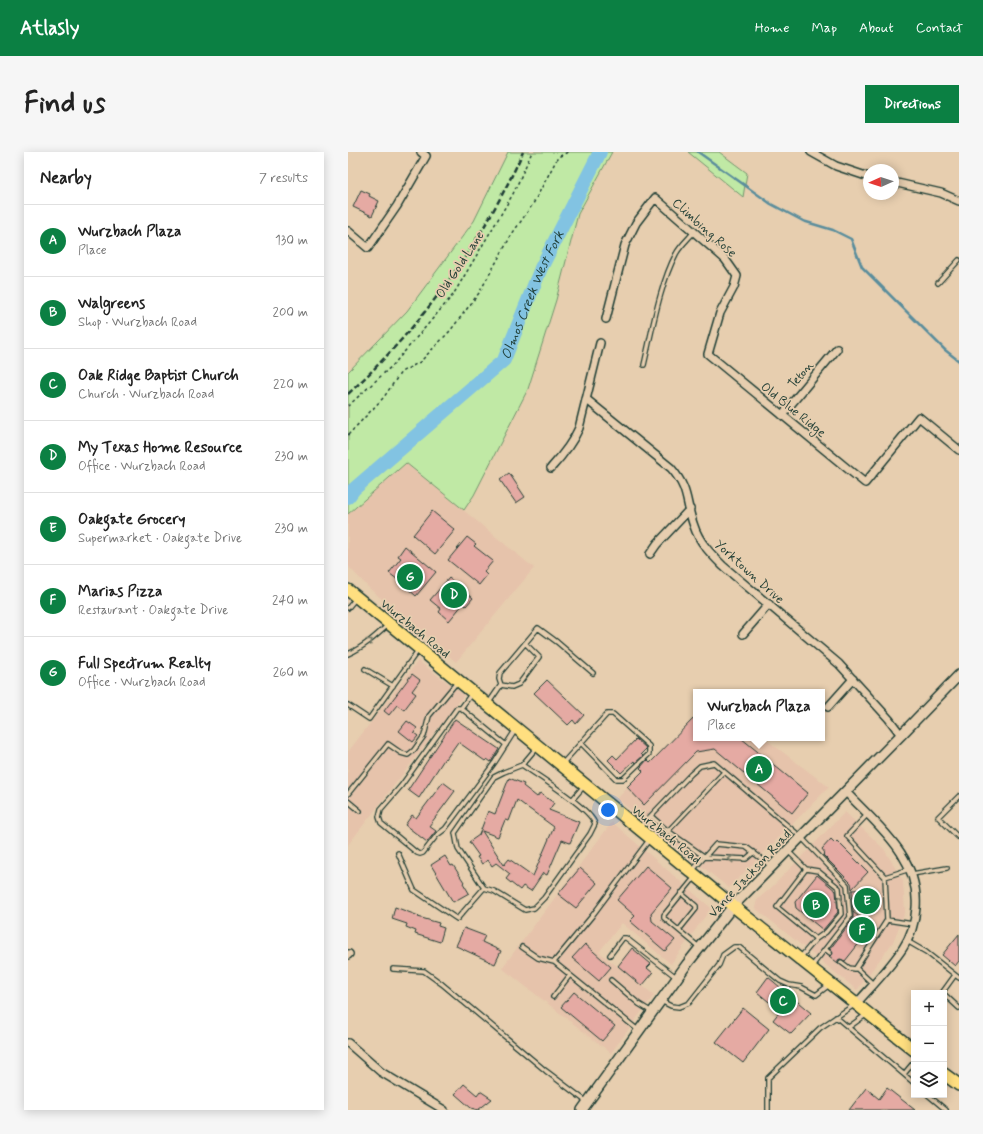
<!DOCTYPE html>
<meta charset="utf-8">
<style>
:root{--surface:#fff;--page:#f6f6f6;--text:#222;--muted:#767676;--line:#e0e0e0;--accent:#0b8043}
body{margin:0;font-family:Mynerve,sans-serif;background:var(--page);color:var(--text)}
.controls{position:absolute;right:12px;bottom:12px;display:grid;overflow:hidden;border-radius:0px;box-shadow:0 2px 10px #0003}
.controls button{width:36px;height:36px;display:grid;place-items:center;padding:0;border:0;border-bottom:1px solid var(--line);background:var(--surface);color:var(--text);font:20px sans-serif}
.compass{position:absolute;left:515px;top:12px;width:36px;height:36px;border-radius:50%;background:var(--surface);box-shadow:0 2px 10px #0003;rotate:267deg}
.you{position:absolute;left:260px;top:658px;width:14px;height:14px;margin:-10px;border:3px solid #fff;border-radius:50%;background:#1a73e8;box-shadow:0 0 0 6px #1a73e833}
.badge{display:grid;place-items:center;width:26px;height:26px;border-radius:50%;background:var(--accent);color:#fff;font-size:13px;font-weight:700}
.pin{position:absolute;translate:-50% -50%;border:2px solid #fff;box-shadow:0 1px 4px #0006}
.popup{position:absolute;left:345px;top:537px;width:132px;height:52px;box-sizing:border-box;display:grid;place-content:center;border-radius:0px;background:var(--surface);filter:drop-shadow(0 1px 3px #0005);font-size:13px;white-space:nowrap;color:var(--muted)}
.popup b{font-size:15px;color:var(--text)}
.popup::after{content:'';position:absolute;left:50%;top:100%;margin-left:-8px;border:8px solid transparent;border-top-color:var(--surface)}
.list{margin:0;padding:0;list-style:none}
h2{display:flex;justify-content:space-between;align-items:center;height:52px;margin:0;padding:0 16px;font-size:17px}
h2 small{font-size:13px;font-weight:400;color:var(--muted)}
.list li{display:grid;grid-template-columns:26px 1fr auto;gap:12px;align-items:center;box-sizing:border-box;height:72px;padding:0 16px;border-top:1px solid var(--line)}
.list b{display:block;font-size:15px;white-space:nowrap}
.list p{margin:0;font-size:13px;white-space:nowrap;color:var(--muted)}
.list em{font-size:13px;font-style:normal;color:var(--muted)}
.icon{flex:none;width:22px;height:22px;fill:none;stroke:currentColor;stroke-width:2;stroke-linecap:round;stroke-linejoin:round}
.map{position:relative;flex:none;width:611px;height:958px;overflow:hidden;border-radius:0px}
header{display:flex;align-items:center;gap:24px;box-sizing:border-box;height:56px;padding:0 20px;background:var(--accent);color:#fff}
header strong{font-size:19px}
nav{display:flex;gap:22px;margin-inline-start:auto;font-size:14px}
.intro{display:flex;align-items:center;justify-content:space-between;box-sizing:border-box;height:96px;padding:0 24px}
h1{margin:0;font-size:28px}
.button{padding:10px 18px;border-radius:0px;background:var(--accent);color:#fff;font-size:14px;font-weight:700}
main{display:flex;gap:24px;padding:0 24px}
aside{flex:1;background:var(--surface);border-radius:0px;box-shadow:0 2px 10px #0003}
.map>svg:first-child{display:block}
.built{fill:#e6c3ab}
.green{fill:#c0e9a5;stroke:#70936c}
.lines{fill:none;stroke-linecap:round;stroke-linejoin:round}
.stream{stroke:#5a8d9c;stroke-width:2.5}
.river{stroke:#82c3e2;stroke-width:14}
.building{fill:#e5aaa3;stroke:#1f3d34;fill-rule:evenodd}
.service-casing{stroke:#1f3d34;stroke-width:6}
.minor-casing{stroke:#1f3d34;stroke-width:10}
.secondary-casing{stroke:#1f3d34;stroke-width:12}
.primary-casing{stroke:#1f3d34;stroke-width:14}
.path{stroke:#1f3d34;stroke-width:1.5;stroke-dasharray:3 3;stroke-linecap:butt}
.service{stroke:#e7ceaf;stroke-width:3.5}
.minor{stroke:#e7ceaf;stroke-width:7}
.secondary{stroke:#e7ceaf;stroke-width:9}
.primary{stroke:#ffdf80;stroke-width:11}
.rail{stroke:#1f3d34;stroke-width:2.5;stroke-dasharray:6 3;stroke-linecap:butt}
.oneway{stroke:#797e6b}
.labels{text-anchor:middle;stroke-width:3.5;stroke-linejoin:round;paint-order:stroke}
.street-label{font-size:13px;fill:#1f3d34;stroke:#e7ceaf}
.water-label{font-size:14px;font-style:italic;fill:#24443d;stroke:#e7ceaf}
</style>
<header>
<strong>Atlasly</strong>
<nav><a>Home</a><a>Map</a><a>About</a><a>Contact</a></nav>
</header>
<div class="intro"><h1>Find us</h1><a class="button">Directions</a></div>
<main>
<aside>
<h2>Nearby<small>7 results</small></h2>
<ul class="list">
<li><span class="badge">A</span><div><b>Wurzbach Plaza</b><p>Place</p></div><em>130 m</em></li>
<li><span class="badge">B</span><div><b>Walgreens</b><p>Shop · Wurzbach Road</p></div><em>200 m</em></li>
<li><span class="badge">C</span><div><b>Oak Ridge Baptist Church</b><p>Church · Wurzbach Road</p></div><em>220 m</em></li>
<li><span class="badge">D</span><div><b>My Texas Home Resource</b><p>Office · Wurzbach Road</p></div><em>230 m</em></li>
<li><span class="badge">E</span><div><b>Oakgate Grocery</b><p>Supermarket · Oakgate Drive</p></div><em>230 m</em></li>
<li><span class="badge">F</span><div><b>Marias Pizza</b><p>Restaurant · Oakgate Drive</p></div><em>240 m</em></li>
<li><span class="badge">G</span><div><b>Full Spectrum Realty</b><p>Office · Wurzbach Road</p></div><em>260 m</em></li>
</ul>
</aside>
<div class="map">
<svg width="611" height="958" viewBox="0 0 611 958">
<rect width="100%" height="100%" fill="#e7ceaf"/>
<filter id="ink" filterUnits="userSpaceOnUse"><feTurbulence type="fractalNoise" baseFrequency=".025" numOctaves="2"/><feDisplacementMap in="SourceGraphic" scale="8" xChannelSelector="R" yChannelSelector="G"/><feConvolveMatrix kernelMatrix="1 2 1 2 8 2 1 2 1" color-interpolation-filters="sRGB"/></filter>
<g filter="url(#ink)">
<path class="built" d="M58,311L186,416L108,510L22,437L0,414V362Z
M70,509L116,543L0,693V600Z
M348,564V586H416L481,635L381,736L269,647Z
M497,660L536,697L555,729L557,760L545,790L509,838L407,756L409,748L424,735Z
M264,670L363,756L323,812L274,771L251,800L306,843L263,901L154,816Z"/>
<path class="green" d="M160,0H264L230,62L208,148L180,237L126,343L116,358L58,311L0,362V220L59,159L126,69Z
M340,0H371L399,21L395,45Z"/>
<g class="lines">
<path class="stream" d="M350,0L423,52L455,69L485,78L503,87L514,115L597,198L611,209"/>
<path class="river" id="s1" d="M0,345L6,337L156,208L193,116L252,0"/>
</g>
<path class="building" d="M13,38L22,42L21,44L31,49L24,64L5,55Z
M161,321L177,345L168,351L152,328Z
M84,359L107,378L87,402L65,383Z
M119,385L128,392L126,394L145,409L136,420L139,423L131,433L100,408Z
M57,394L88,420L68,444L59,436L62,434L52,426L50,428L41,421L53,406L50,404Z
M101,426L125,446L118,454L115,452L101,469L91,460L93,457L82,448Z
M64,522L72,528L64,539L68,542L56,558L49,553L41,563L36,559Z
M199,528L236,563L228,572L225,568L220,573L186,541Z
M348,564V586H393L460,641L444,661L367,597L348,600L296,653L279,635L295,619L292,616L299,608L302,611Z
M107,567L151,597L143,610L139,607L137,609L110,590L98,607L97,606L71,646L60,638Z
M59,569L69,576L66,581L70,584L65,590L51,579Z
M288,587L298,596V597L293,602L295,604L287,611L286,609L273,621L260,608L265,603L269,607Z
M161,626L176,632L175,634L189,645L192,641L206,651L201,658L231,670L222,691L214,688L199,723L195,721L183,739L175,734L172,738L158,727L162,722L148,711L144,714L140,708L134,712L129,705L131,704L121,690L131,683L140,659L147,662ZM169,648L206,675L185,724L161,707L156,713L134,679L150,685L157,668L161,669Z
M95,630L107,639L81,674L88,679L79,690L57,673L64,663L68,666Z
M483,687L487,691L489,689L520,720L504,737L503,731L475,703L477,701L474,697Z
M97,704L103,714L105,713L116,730L115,731L121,741L105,750L83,713Z
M298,714L324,736L303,761L304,769L327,788L317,799L282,769L287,764L269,748Z
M232,716L249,731L228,756L210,742Z
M469,723L488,739L490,760L475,778L448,756L447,750Z
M523,737L525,758L505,759L504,738Z
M47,755L71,764L70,765L91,771L90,774L96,776L92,790L67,782L68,779L58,775L59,772L44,767Z
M505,760L524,775L497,809L492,807L490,808V811L481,804L484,803L485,801L482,797L505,767Z
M116,776L137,784L134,790L153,799L147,812L108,794Z
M611,782V809L607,814L594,803Z
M237,792L263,815L251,829L224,806Z
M284,796L303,812L299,816L305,821L294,834L270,814Z
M420,825L463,861L443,882L425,868L432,859L409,840Z
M226,840L267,874L254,889L213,855Z
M395,856L421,877L395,911L368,890Z
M116,932L129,943L132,939L144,947L130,958L123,956L107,942Z
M518,936L531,947L539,936L567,958H501Z"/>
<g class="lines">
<defs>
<path id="service" d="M590,131L611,108
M296,213C304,179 312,132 328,102C332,94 340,87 346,80
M0,456L8,446
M0,502C16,495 28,484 41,472
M17,517L45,534
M153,533L164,535L171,532L191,505L177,491
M124,541L113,556H109L53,634L33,657L31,665L33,671L69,701L72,702L75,701L89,683L97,677L147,610L168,577
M140,552L153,533L151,527L152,521L190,476L209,490L245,521
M0,553L21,567L71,497
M113,556L158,593
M214,612L259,562H265L301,594V602L275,627H268L233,591
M0,642L40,592L53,601L60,603L66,598L76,584L81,564L110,529
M224,648L236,634
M0,649L12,659
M519,663L499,684L537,725L539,768L508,816L525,832
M303,664L320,679L357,705L398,707L406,700
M291,676L343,622L352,614L366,611L453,685L499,733L502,765L464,814
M610,685L590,665L611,644
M310,691L320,679L376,620
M440,699L458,717L429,755L468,787L452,806
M50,701L66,738L109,767L136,736L110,697L107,681L146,625L156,620L174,613L189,595
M458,717L470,719L491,736L493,762L478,780L468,787
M344,719L368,692L398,695L423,714
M564,722L599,716
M347,725L316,763V766L351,795
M537,725L562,717
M136,736L146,739L177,758L186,756L196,746L242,682L247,672C242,656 190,624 174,613
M539,768L565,772
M331,778L348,757V754L333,741
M559,789L578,800L611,826
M174,795L190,806L206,810L290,878
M477,797L482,801
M262,803L275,786H278L328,825
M206,810L244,764L301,688
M493,810L501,816L507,817L508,816
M45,817L76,819L94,832L198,919L239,950
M263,828L291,852L304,860
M594,841L607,823
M596,842L611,856
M205,845L222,823
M313,849L323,854L331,855L341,851L371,813L375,803L386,795H391L432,829L441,833L453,835L468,843L481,833
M488,865L566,931
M501,875L519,862
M556,922L566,910
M580,943L598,958
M420,958V926L472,876L506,853"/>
<path id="minor" d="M463,0L488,14L521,25
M545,30L593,41L611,49
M0,79L20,96L49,54L78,4L73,0
M258,167L277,93L288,71L307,46L377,107L389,124L386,135L372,161L360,202L371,211L517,331L571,265L611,298
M238,247L323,316C342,338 337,350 346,374C351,390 363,402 375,414L491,512L541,567L553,583
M434,263L489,197
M203,316C214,304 224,292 231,276L252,191
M302,402L309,392L342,357
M395,482L421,452
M480,555L505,527
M498,640C529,673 572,705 568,756C567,770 563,784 555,796C542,816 524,834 508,852
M0,803L1,802
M0,891L33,920L96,958"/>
<path id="secondary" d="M234,958L339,812L385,754L553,583L611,523"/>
<path id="primary" d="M0,438L385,754L566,898
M596,922L611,933"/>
</defs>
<use href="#service" class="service-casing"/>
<use href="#minor" class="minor-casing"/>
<use href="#secondary" class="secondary-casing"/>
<use href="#primary" class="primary-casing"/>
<path class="path" d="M0,254L45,213L105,143L165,42L184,0
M0,283L36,245L53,220L72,210L102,179L131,141L164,82L185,52L210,5L220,0"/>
<use href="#service" class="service"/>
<use href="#minor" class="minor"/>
<use href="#secondary" class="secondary"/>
<use href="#primary" class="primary"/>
<path class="rail" d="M0,242C74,174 134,91 175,0"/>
</g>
<defs><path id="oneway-chevron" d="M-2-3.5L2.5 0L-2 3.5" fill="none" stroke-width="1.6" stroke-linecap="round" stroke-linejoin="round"/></defs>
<g class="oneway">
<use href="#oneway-chevron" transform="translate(22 489) rotate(-39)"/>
<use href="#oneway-chevron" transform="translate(383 707) rotate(-177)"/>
<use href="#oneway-chevron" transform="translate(491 747) rotate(-94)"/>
</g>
</g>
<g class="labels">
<g class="street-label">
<text transform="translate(357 75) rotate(42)" y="5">Climbing Rose</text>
<text transform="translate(111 112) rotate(-57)" y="5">Old Gold Lane</text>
<text transform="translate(452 222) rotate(-50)" y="5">Teton</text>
<text transform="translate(446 257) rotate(39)" y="5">Old Blue Ridge</text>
<text transform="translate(402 419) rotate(42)" y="5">Yorktown Drive</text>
<text transform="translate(68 476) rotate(39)" y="5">Wurzbach Road</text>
<text transform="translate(319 682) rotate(39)" y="5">Wurzbach Road</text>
<text transform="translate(401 721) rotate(-47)" y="5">Vance Jackson Road</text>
</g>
<g class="water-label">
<text dy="5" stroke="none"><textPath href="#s1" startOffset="279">Olmos Creek West Fork</textPath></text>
</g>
</g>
</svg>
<div class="controls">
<button>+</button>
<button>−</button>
<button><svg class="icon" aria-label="layers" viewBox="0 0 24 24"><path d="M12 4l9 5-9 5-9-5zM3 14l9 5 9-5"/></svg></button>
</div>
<svg class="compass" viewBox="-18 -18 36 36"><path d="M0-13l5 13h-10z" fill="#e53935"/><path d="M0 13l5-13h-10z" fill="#767676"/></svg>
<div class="you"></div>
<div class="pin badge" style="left:411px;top:617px">A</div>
<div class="popup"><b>Wurzbach Plaza</b>Place</div>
<div class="pin badge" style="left:468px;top:753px">B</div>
<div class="pin badge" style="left:435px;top:849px">C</div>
<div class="pin badge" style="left:106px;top:443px">D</div>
<div class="pin badge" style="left:519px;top:749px">E</div>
<div class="pin badge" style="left:514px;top:778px">F</div>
<div class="pin badge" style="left:62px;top:425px">G</div>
</div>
</main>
